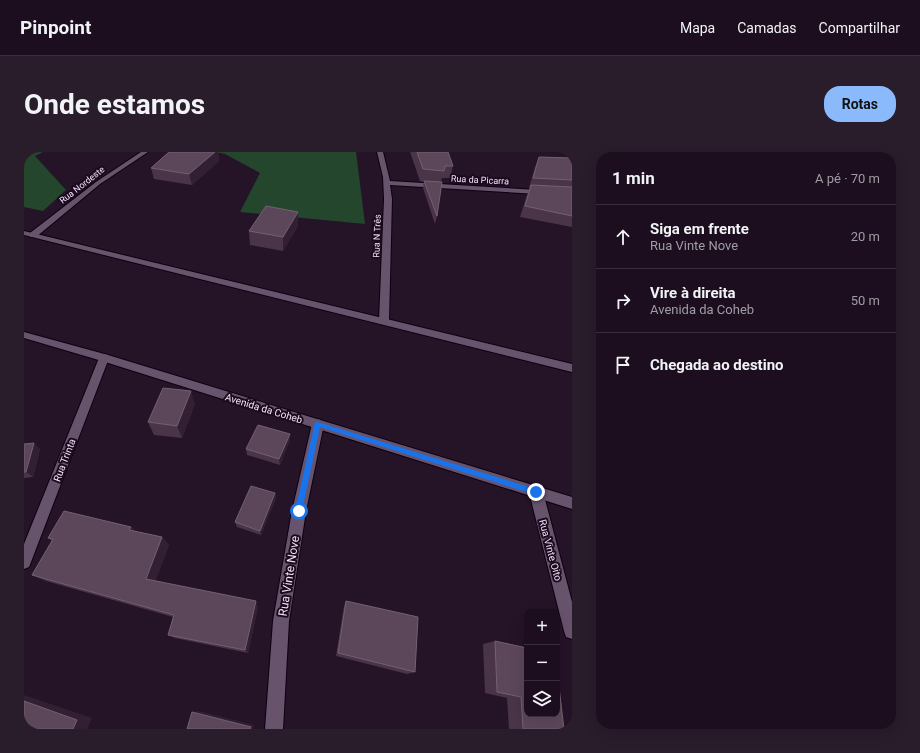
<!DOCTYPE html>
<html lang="pt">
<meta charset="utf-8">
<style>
:root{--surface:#1c0e1e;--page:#291c2b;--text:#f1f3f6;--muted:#a09ca4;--line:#3a2e3c;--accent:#8abafc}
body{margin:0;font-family:Roboto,sans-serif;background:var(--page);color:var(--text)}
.controls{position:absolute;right:12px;bottom:12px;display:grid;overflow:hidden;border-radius:8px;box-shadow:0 4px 16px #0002}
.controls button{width:36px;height:36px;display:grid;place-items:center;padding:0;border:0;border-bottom:1px solid var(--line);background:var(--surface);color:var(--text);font:20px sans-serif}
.stop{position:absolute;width:12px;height:12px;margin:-9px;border:3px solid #1a73e8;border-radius:50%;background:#fff}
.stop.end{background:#1a73e8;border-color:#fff;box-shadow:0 1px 4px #0008}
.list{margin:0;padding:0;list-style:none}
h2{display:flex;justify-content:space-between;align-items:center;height:52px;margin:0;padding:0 16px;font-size:17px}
h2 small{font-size:13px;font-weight:400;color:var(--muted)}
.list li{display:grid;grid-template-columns:26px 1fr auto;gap:12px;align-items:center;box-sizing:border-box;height:64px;padding:0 16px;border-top:1px solid var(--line)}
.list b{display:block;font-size:15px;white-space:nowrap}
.list p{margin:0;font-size:13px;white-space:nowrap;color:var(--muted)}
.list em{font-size:13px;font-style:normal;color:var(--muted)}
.icon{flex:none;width:22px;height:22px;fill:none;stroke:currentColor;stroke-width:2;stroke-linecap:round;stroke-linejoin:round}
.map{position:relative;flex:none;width:548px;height:577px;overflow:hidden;border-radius:16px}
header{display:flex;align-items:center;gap:24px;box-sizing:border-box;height:56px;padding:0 20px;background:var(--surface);border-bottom:1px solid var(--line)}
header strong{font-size:19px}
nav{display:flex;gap:22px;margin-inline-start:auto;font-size:14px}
.intro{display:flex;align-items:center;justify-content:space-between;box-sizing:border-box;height:96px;padding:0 24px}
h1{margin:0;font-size:28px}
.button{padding:10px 18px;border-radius:16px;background:var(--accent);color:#111;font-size:14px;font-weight:700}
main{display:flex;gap:24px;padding:0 24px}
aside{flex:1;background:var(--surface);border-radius:16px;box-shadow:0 4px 16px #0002}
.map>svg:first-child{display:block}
.green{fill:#24462c}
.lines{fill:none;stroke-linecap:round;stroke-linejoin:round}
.minor-casing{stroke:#0d0111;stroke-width:2}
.secondary-casing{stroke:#0d0111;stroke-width:2}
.minor{fill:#68536c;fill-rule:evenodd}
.secondary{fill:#68536c;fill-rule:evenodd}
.wall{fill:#4a3448}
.shaded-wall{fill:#331f33}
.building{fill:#5c475a;stroke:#736072}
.route{fill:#1a73e8}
.labels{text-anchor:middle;stroke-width:4;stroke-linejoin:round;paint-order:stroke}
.far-street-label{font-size:9px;fill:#f1e5f4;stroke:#1b0a1f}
.street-label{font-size:10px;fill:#f1e5f4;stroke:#1b0a1f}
.near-street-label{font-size:12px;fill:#f1e5f4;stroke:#1b0a1f}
</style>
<header>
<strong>Pinpoint</strong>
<nav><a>Mapa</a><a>Camadas</a><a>Compartilhar</a></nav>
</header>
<div class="intro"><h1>Onde estamos</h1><a class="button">Rotas</a></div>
<main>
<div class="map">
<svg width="548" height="577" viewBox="0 0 548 577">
<rect width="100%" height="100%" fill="#251328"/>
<path class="green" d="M0,0H19L11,4L42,38L19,59L0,55Z
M191,0H332L341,72L216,60L236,21L201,2Z"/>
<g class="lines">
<defs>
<path id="minor" d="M117,0H124L76,32L12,85H6V81L72,30Z
M353,0H359L366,29L548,40V44L366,33L368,47L365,169L360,172L355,169L360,47L359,25Z
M80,202L84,203L85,206L7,410L5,415L0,417V392L75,206L76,203Z
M294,267L298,269L300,272L282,359L265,469L259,577H241L249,469L268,359L288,272L290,269Z
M512,334L517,336L519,340L548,450V487L542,485L540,479L505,340L507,336Z"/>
<path id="secondary" d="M0,79L548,212V220L0,83Z
M0,180L84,203L548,345V357L78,209L0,186Z"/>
</defs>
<use href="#minor" class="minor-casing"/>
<use href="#secondary" class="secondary-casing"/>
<use href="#minor" class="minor"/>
<use href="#secondary" class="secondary"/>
</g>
<path class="wall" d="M145,0H194L195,9L168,33L130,27L127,16Z
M386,0H424L429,14L426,26H418L417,30L413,64L411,72L399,36L400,30L396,29Z
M515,5L548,6V75L496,65L503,43L506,36H505L511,15Z
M274,74L259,99L226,93L225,79Z
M171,252L158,286L130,283L124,270Z
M266,282V288L256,313L223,303L222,297Z
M0,292L16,297L9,325L0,326Z
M251,341L252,346L237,383L213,375L211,370Z
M107,375L111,379L138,385L145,393L131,429L234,455L224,501L151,486L144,483L149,465L22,429L8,423L28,389L24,386Z
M322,449L391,520L383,522L312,504L320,454Z
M471,489L540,577H485L483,546L461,541L459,492Z"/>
<path class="shaded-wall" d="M191,0H194L195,9L168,33L165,22Z
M274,60V74L259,99V85Z
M167,239L171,252L158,286L153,274Z
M266,282V288L256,313L255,307Z
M10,291L16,297L9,325L2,320Z
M251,341L252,346L237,383L236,379Z
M107,375L115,383L105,378Z
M138,385L145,393L130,434L122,427Z
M232,449L234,455L224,501L221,498Z
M0,543L68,566L63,577H49L0,549Z
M175,559L230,573L229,577H226L168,560Z"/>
<path class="building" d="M145,0H191L165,22L127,16Z
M393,0H424L429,14H421L420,19L399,17Z
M515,5L548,6V28L509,26Z
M400,29L418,30L413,64Z
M507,33L548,35V64L501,54Z
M242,54L274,60L259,85L225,79Z
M139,236L167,239L153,274L124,270Z
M234,273L266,282L255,307L222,297Z
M10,291L2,320H0V292Z
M227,334L251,341L236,379L211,370Z
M40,359L107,375L105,378L138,385L122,427L232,449L221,498L144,483L150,463L8,423L29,387L24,386Z
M322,449L394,465L391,520L314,501Z
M471,489L503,496V562H533V518L540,577H499L497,545L473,540Z
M0,549L53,568L49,577H0Z
M168,560L227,575L226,577H163Z"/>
<path class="route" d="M291,270H294L512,337L516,340L512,343L296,275L278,359L275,362L271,359Z"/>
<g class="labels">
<g class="far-street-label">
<text transform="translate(456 28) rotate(3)" y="3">Rua da Picarra</text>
<text transform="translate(58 33) rotate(-38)" y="3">Rua Nordeste</text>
<text transform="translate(353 84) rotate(-88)" y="3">Rua N Três</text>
</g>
<g class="street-label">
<text transform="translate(240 256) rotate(17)" y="4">Avenida da Coheb</text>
<text transform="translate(40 308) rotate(-69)" y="4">Rua Trinta</text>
<text transform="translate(527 398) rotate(75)" y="4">Rua Vinte Oito</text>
</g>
<g class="near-street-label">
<text transform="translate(265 424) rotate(-81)" y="4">Rua Vinte Nove</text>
</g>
</g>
</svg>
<div class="controls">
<button>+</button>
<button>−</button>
<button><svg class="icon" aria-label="layers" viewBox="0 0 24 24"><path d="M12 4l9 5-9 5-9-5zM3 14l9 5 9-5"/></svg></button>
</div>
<div class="stop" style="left:275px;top:359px"></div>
<div class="stop end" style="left:512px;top:340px"></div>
</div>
<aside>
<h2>1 min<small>A pé · 70 m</small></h2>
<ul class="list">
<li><svg class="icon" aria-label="ahead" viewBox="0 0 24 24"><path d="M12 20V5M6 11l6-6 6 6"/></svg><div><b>Siga em frente</b><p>Rua Vinte Nove</p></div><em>20 m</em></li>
<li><svg class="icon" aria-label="right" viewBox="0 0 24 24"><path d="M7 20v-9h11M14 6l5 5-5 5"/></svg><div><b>Vire à direita</b><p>Avenida da Coheb</p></div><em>50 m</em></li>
<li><svg class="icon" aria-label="arrive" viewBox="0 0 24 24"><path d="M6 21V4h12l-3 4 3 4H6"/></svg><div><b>Chegada ao destino</b></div></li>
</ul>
</aside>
</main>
